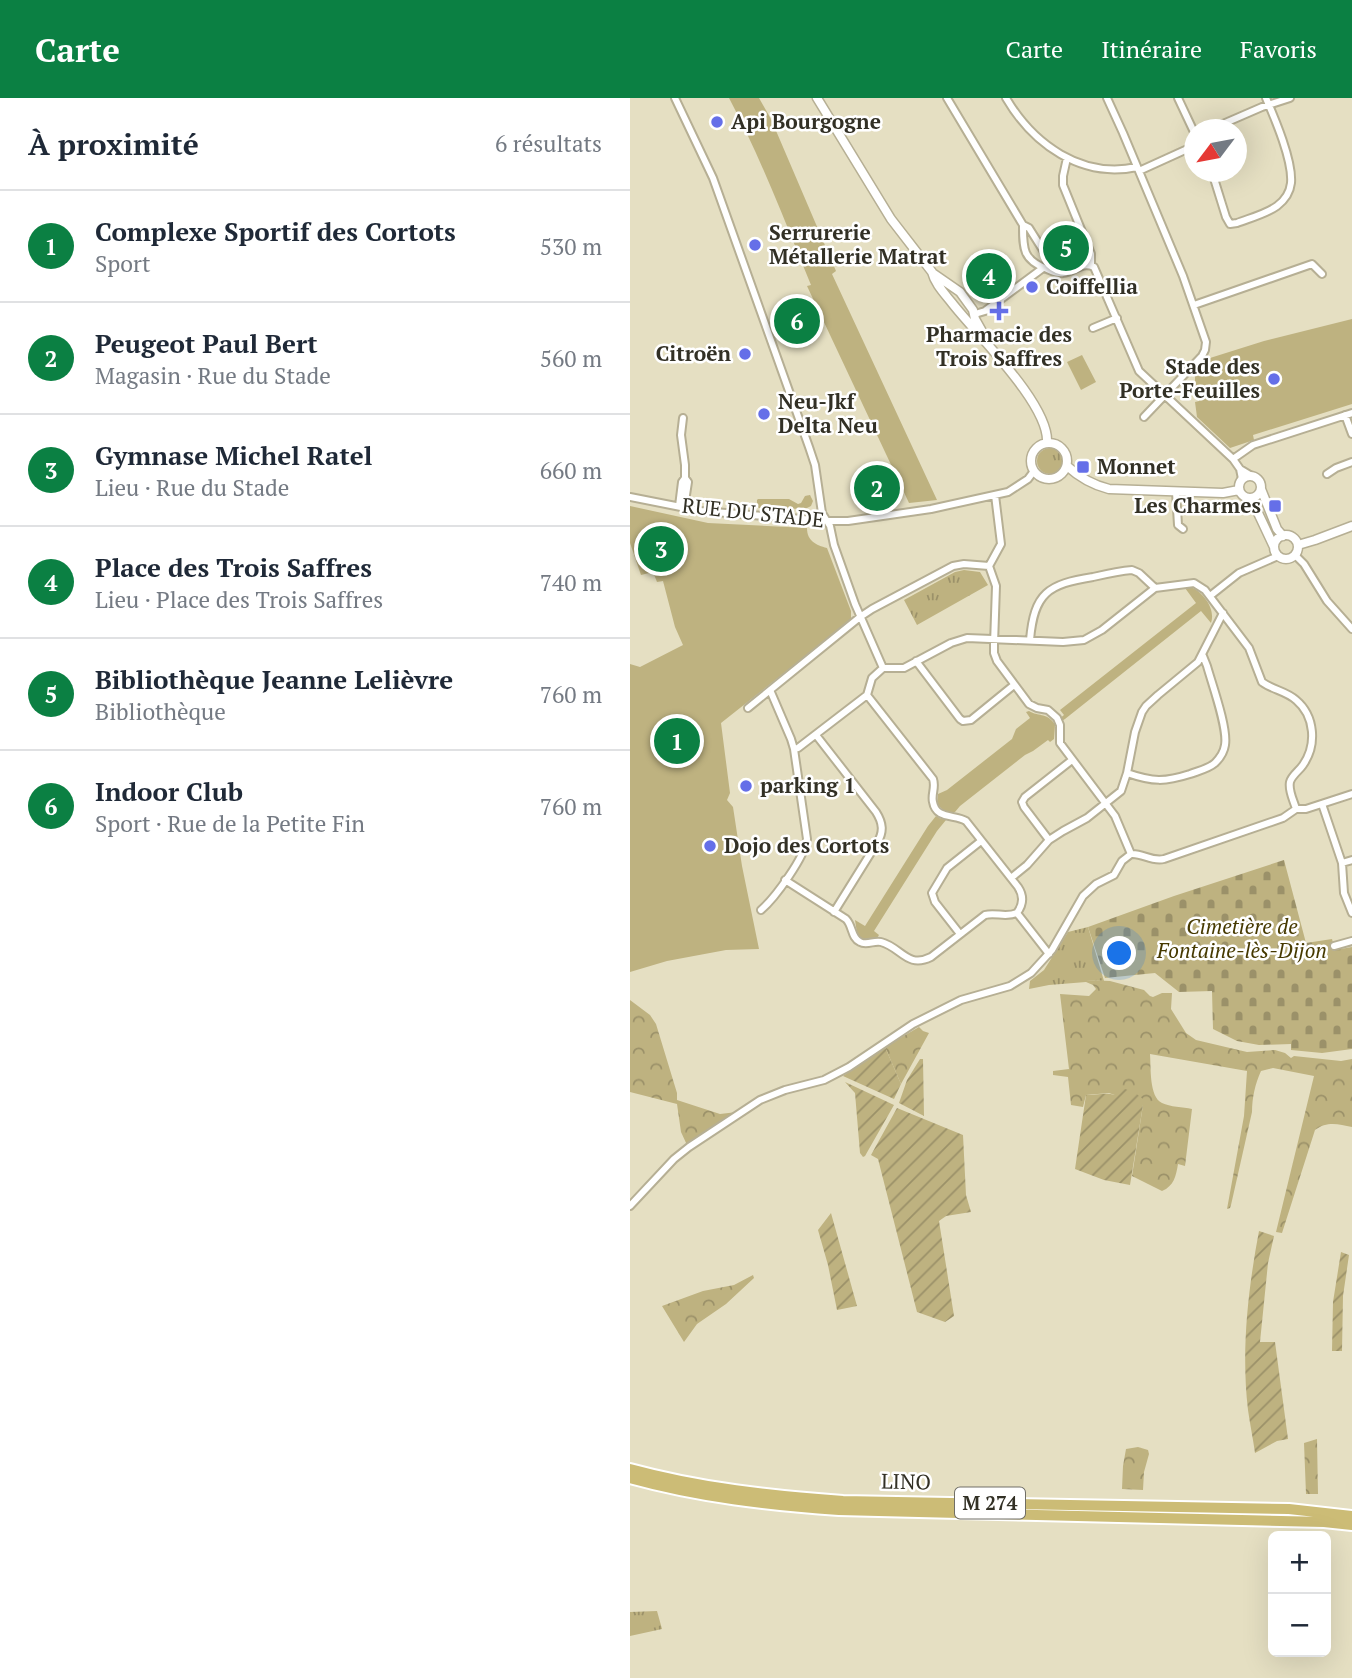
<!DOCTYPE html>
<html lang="fr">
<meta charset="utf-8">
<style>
:root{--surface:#fff;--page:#f6f6f7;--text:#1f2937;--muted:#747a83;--line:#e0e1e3;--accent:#0b8043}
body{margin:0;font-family:"PT Serif",serif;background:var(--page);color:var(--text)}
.controls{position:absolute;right:21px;bottom:21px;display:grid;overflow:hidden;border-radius:10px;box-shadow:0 7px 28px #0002}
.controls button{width:63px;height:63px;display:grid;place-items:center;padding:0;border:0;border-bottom:2px solid var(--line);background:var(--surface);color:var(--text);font:35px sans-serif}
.compass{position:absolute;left:554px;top:21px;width:63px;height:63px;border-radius:50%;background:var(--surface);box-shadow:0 7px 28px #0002;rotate:238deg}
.you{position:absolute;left:490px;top:856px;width:24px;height:24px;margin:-18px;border:5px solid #fff;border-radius:50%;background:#1a73e8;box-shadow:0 0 0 10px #1a73e833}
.badge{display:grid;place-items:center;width:46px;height:46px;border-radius:50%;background:var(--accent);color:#fff;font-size:23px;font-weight:700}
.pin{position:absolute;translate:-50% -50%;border:4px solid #fff;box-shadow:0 2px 7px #0006}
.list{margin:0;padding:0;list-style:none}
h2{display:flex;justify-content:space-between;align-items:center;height:91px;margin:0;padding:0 28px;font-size:30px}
h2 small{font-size:23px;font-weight:400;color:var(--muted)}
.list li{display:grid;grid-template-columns:46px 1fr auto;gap:21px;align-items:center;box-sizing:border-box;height:112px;padding:0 28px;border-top:2px solid var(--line)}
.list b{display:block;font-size:26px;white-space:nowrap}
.list p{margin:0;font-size:23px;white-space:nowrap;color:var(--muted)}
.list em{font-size:23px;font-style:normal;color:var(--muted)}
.map{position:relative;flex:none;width:722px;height:1580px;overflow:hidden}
header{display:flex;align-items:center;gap:42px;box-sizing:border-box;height:98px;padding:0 35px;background:var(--accent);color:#fff}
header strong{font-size:33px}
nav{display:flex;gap:38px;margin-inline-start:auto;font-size:24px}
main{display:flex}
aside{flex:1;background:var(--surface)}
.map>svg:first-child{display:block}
.grass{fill:url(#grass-tufts)}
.forest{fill:url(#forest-crowns)}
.cemetery{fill:url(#cemetery-stones)}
.park{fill:#beb280}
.garden{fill:url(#garden-furrows)}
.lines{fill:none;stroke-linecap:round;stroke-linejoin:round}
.minor-casing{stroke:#b6af94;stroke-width:10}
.tertiary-casing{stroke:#b6af94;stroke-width:11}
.trunk-casing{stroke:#fff;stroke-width:14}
.minor{stroke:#fff;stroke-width:6}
.tertiary{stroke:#fff;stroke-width:8}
.trunk{stroke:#ccbc76;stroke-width:10}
.poi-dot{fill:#656fe8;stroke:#fff;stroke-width:2.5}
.labels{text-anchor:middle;stroke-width:5;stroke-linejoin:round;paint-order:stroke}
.shield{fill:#fff;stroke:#706e66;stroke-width:2}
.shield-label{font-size:19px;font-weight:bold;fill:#323025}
.poi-label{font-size:21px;font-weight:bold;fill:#323025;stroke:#fff;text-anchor:start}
.street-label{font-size:21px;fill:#323025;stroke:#fff}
.park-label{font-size:21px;font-style:italic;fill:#463900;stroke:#fff}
</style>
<header>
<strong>Carte</strong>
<nav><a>Carte</a><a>Itinéraire</a><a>Favoris</a></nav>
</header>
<main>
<aside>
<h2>À proximité<small>6 résultats</small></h2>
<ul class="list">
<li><span class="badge">1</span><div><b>Complexe Sportif des Cortots</b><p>Sport</p></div><em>530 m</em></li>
<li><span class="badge">2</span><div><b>Peugeot Paul Bert</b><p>Magasin · Rue du Stade</p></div><em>560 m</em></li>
<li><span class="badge">3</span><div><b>Gymnase Michel Ratel</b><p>Lieu · Rue du Stade</p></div><em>660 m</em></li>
<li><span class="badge">4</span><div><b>Place des Trois Saffres</b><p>Lieu · Place des Trois Saffres</p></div><em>740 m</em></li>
<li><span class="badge">5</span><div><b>Bibliothèque Jeanne Lelièvre</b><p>Bibliothèque</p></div><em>760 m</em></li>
<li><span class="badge">6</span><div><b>Indoor Club</b><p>Sport · Rue de la Petite Fin</p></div><em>760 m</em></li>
</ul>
</aside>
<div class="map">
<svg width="722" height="1580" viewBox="0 0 722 1580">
<defs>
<pattern id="grass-tufts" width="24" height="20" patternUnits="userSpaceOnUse" patternTransform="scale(1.75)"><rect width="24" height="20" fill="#beb280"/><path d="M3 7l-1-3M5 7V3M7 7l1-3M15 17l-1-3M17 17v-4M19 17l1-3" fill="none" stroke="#9b9169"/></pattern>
<pattern id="forest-crowns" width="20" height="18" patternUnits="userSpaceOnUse" patternTransform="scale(1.75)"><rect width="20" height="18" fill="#beb280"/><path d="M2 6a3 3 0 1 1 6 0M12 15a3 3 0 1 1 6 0" fill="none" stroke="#9b9169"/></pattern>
<pattern id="cemetery-stones" width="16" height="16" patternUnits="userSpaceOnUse" patternTransform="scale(1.75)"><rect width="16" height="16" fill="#beb280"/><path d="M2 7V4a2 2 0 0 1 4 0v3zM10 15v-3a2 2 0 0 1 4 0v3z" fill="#9b9169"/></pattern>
<pattern id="garden-furrows" width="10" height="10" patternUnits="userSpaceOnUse" patternTransform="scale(1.75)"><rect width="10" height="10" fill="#beb280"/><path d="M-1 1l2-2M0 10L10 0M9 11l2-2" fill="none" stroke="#9b9169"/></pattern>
</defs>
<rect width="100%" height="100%" fill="#e5dfc2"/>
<path class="grass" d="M407 363a13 13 0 1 1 26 0a13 13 0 1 1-26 0Z
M180,397L183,403L181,408L175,411L129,410L127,408V402L128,401H159L168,406L171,405L175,398Z
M334,472L350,474L358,487L287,527L274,502L325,474Z
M458,829L474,883L457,882L456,884L419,887L399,891L400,883L414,872L438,834Z
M27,1513L32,1531L0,1538V1514Z"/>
<path class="forest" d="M456,882L480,883L514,892L520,898L523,899L532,895H542L541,911L556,935L566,942L617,954L645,952L655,955L661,960L664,958L711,963L722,961V1029C708,1026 697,1023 685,1032L652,1135L646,1134L684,978L643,970L631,973C625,986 622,1000 622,1014L601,1107L600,1110L597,1111L614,1018L617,973L520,956C521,969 519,999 532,1005C540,1009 553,1009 562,1011L555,1068L548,1066C546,1078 544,1088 532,1093L502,1078L513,1007L479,995L456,997L453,1009L441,1007L438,979L423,977V973L439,971L430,896L459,898L466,891L463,887L456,884Z
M0,902L20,917L26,926L47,995V1002L90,1016L107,1014L57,1047L51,1034L47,1006L0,994Z
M289,929L293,933L299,935L271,986L255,949Z
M123,1177L124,1180L96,1206L67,1226L54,1244L32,1208L73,1193L104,1187Z
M687,1341L688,1396H676L674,1345Z
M508,1349L518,1352L519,1356L514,1374L513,1392L492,1391L493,1368L496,1351Z"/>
<path class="cemetery" d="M654,762L676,845L702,841L705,852L722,849V951L692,955L661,952V946L629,947L607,943L583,931L582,893L549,894L525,875L475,880L458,829L544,798Z"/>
<path class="park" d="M99,0H129L141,21L206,173L202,176L307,402L279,405L177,188L181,187C155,124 131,60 99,0Z
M722,221V306L623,337L624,342L600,350L567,319L565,304L569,303V290H565V275L580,260L634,243Z
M452,257L466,284L451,292L437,264Z
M0,408L78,425L177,430C177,443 186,447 197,450L221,513V522L91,625L100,695L97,702L103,709L112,768L129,851L96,852L37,863L0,874V566L10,569L53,547L45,529L33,483L27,484L23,474L11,477L0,445Z
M561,489C573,494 586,511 581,525L571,513L435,621L425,627L424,641L420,644L418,642L403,653L395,657L330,708L325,714H318L314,721L316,722L307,733L244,833L249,837L247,840L238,842L230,840L227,835L225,822L235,828L298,728L306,718L311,721L315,714L307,706L308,696L317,692L382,641L386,631L400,620L396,614L399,613C409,619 415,614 424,625L434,617L430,612L566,505L555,490Z"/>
<path class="garden" d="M255,949L271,986L264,1001L213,978Z
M290,961H293L294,1018L269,1005L277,982Z
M215,984L264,1007L235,1058L233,1059L230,1055L225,995Z
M492,990L504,994L513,1001V1007L500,1087L474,1082L445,1071L456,997C466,997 476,994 485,997Z
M267,1010L333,1037L336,1097L341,1114L316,1118L309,1123L324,1218L315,1224L287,1214L248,1061L241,1057Z
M201,1115L227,1208L207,1212L198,1167L188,1132Z
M629,1133L644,1138L638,1165L630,1244H645L658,1341L647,1343L625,1355C623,1341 620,1326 618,1312C611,1253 618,1191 629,1133Z
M711,1154L719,1157L713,1198L712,1253H702L703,1204Z"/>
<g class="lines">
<defs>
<path id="minor" d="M45,0L83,80L179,349L185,367L192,415L200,428L204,447L225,506L253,570
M317,0L393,127L399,130L423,168L421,172
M376,0C403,46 451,81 507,69
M477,0L493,35L553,178L576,244L575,252L572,258L514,319
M548,0L564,34
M579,32L632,9L660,0
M437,60L433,78V87L461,156V167
M509,73L564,48
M582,74L596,119L600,126L607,125C620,120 636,116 647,108C655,102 660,94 661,85C663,63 645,21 636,0
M393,127C393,149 392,162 417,171C422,173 427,176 433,175C445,174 451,163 464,169L509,273L603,361L610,371L620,377
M564,207L682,166L692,176
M345,216L355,213L413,170
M463,230L487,220
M715,317L722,336
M53,320L51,337L55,367V380L58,384L54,410
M603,361L623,347L722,315
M610,371L612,381
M697,376L706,370L722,364
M546,394L548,427L553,431
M0,399L71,413L197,423H218L301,411L378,394L398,381L404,373
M49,408L52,384L55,380
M665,457L674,466L697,503L722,531
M359,468L366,488L364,546V555L367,563L399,606L407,610L418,612L427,620L430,627V645L485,718L501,756
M359,468L371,446L365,397
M580,498L609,475L648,458
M400,542C404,495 418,486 463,479C476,476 489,473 502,472L509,475L525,490
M286,563L330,621L333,623L341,622L384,587
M237,597L303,681C306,690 301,696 303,704C306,722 325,716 336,723L388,789C394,798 393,807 387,815
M118,610L230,519L242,511L323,468L334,466L359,468
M186,637L246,714C253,725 254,734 247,745L204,814
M164,651L168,650L237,597L242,580L253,570H274L321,545L337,540L433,544L454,542L472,532L525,490L564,485L575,492L619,550L632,584C643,592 656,593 666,602C685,618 687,647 673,667C669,673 662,677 660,684C658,693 664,703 666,711
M497,675C523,684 535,684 560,676C568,673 578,671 585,665C590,660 594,654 595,647C598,630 582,586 577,568L573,558
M692,706L712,765L714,795L722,815
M666,711H676L722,696
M419,742L394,709L392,704L395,699L442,662
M501,756C513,755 521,764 534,761L653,720L666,711
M712,765L722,762
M381,780L397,767L419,742L433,733L457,720L491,693L497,675L505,634L512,614L516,608L528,597L568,564L593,515
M155,782L216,821C223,828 221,840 230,844C237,848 244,842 251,844C271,849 277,871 301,859L355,817C366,814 375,820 387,815
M131,812C145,800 175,759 177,741L164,651L161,641L140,592
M387,815L419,856
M330,836L305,804L302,795L317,770L351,743
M704,848L722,843
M0,1108L44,1061L59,1049L130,1002L155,992L194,982L219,969L283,926L331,902L380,888L401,875L422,852L453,798L466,786L484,777L492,763L501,756"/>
<path id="tertiary" d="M187,0L261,121L302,174C305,186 315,196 322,205C346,236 420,307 417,345
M304,176L330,194L343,212L345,221L354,237
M401 363a18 18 0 1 1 36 0a18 18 0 1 1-36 0Z
M437,368C449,379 463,387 479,391L593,395L609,392
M609 389a11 11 0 1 1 22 0a11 11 0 1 1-22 0Z
M631,391L647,431L653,438
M621,400L644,449
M644 449a12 12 0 1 1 24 0a12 12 0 1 1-24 0Z
M668,447L685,442L722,428"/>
<path id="trunk" d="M0,1371C70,1390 141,1398 213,1403L659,1411L722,1418
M0,1380C68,1399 139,1407 209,1412L694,1424L722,1427"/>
</defs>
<use href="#minor" class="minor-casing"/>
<use href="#tertiary" class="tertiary-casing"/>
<use href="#trunk" class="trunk-casing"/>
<use href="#minor" class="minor"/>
<use href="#tertiary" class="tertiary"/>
<use href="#trunk" class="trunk"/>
</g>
<g class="poi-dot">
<circle cx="87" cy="24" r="7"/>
<circle cx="125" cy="147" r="7"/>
<circle cx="402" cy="189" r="7"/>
<path d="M365.5 202.5h7v7h7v7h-7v7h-7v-7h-7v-7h7z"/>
<circle cx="115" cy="256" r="7"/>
<circle cx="644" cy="281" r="7"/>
<circle cx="134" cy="316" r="7"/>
<rect x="446" y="362" width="14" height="14" rx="3.5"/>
<rect x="638" y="401" width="14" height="14" rx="3.5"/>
<circle cx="116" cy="688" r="7"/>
<circle cx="80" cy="748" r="7"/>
</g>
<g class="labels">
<rect class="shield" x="325" y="1389.5" width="70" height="31" rx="5"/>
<g class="shield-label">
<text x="360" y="1412">M 274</text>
</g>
<g class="poi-label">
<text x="101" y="31">Api Bourgogne</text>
<text x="139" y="142">Serrurerie<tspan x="139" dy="24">Métallerie Matrat</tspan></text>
<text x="416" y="196">Coiffellia</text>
<text x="369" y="244" text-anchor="middle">Pharmacie des<tspan x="369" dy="24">Trois Saffres</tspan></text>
<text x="101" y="263" text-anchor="end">Citroën</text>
<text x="630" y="276" text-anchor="end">Stade des<tspan x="630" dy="24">Porte-Feuilles</tspan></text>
<text x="148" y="311">Neu-Jkf<tspan x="148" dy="24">Delta Neu</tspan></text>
<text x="467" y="376">Monnet</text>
<text x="631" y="415" text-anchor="end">Les Charmes</text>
<text x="130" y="695">parking 1</text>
<text x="94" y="755">Dojo des Cortots</text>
</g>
<g class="street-label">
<text transform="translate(123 415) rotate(6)" y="7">RUE DU STADE</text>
<text transform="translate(276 1384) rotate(1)" y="7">LINO</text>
</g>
<g class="park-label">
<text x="612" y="836">Cimetière de<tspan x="612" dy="24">Fontaine-lès-Dijon</tspan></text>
</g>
</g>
</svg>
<div class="controls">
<button>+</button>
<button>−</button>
</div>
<svg class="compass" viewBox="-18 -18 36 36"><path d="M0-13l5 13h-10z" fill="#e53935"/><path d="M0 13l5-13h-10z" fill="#747a83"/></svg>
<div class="you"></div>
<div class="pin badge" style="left:47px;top:643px">1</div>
<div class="pin badge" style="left:247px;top:390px">2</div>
<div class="pin badge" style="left:31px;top:451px">3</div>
<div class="pin badge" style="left:359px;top:178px">4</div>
<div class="pin badge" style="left:436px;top:150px">5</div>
<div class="pin badge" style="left:167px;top:223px">6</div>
</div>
</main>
